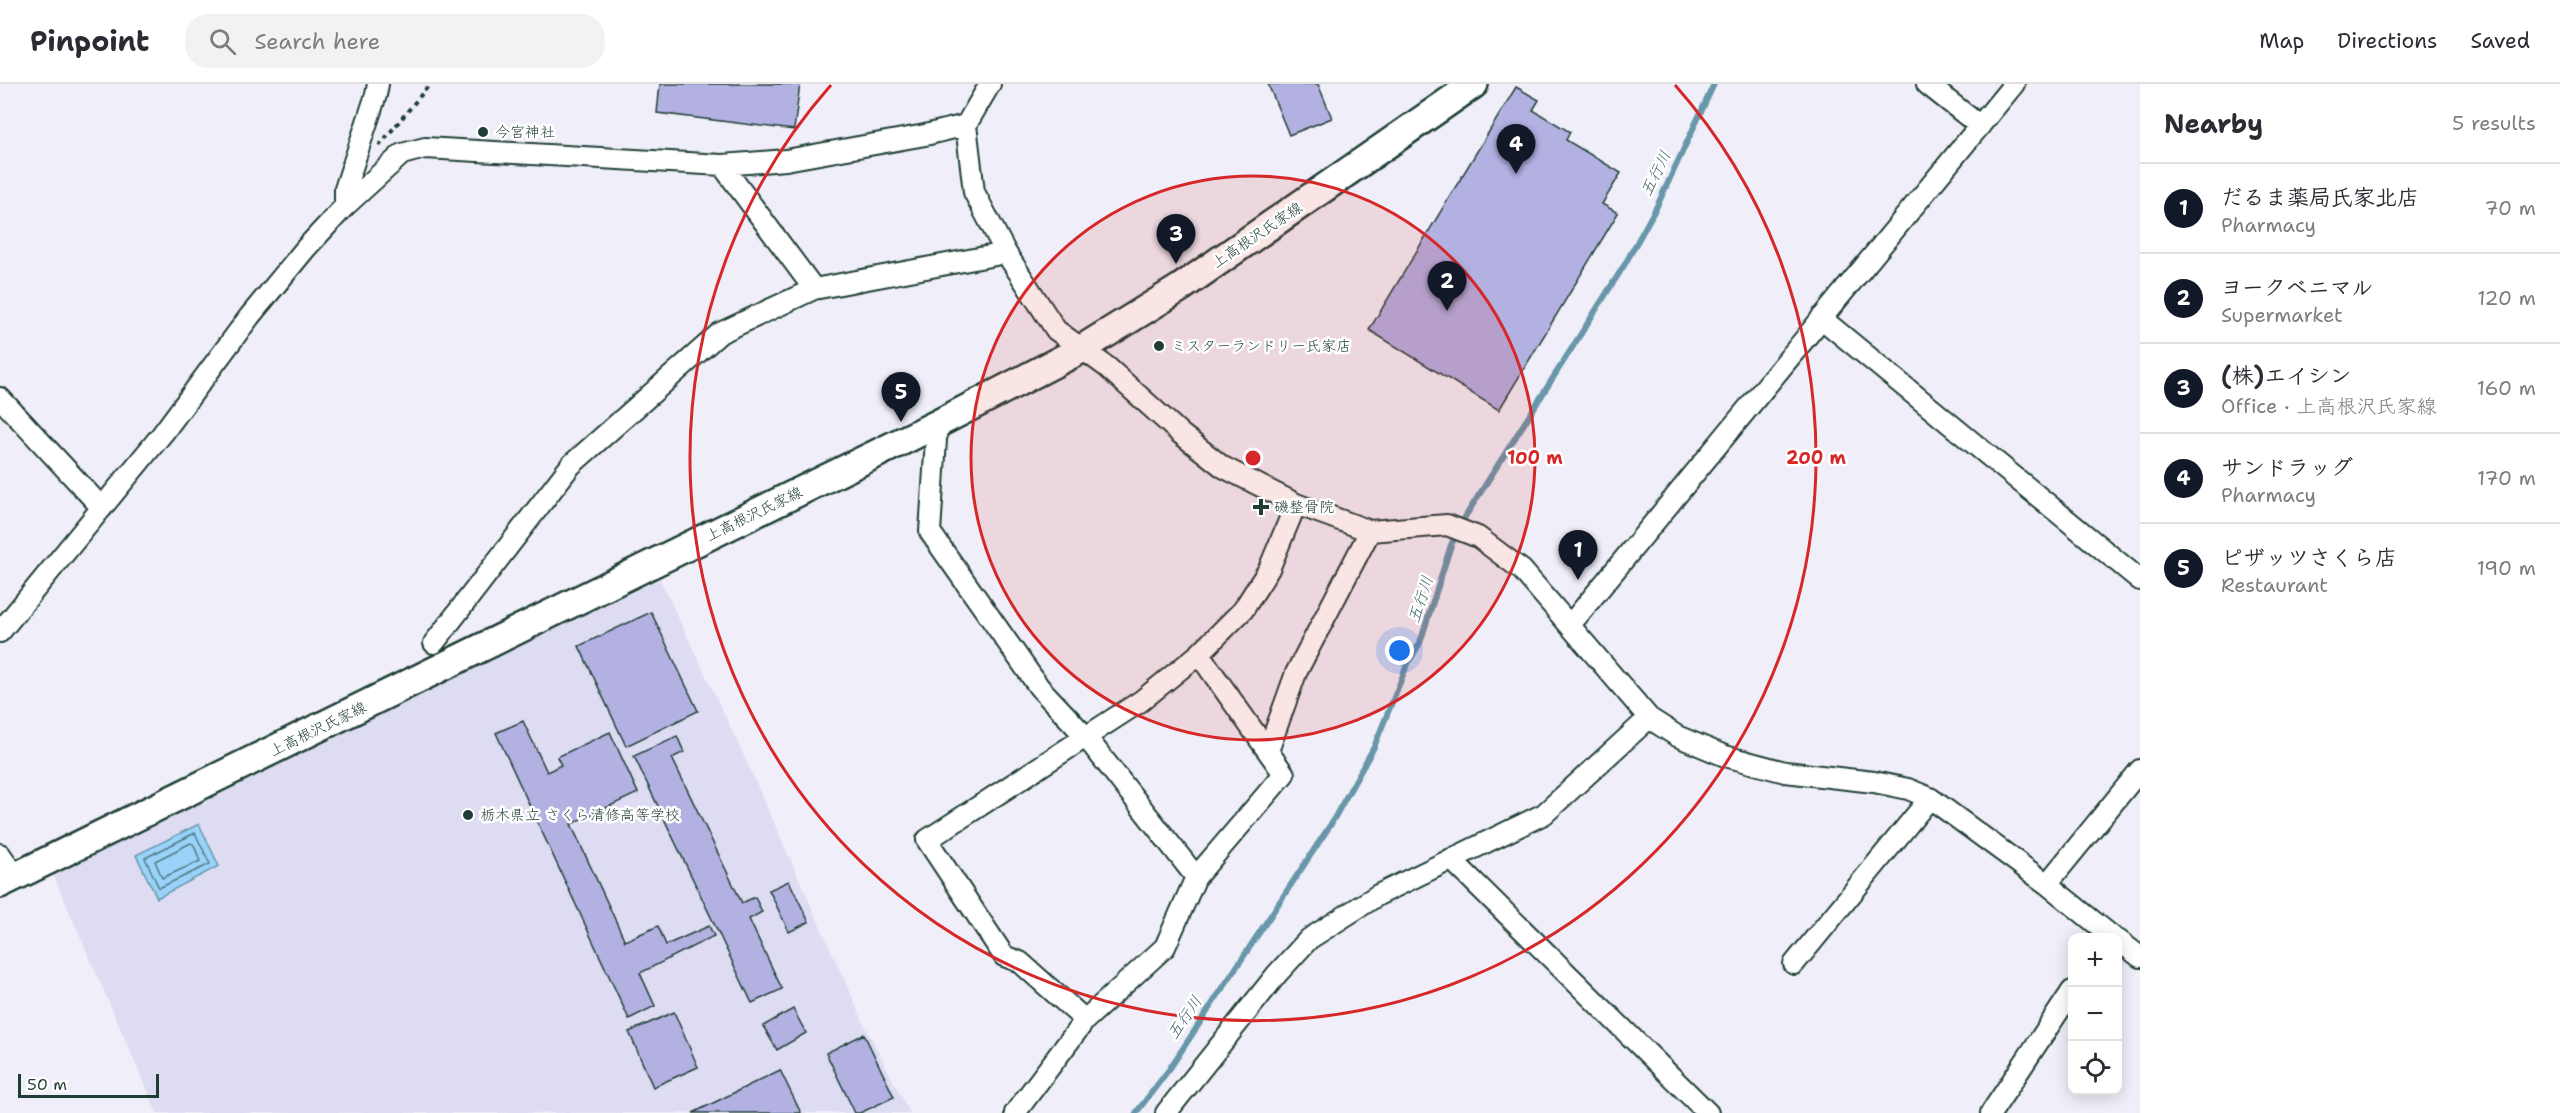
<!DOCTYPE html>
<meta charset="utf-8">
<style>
:root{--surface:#fff;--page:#f2f2f3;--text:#2b2b33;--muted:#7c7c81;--line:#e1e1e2;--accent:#111827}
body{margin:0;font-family:"Shantell Sans","Klee One",sans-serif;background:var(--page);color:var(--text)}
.controls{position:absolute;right:18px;bottom:18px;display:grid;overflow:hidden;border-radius:12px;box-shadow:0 3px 15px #0003}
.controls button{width:54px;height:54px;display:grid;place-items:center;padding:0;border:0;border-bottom:2px solid var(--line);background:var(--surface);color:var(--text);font:30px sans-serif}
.scale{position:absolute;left:18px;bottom:15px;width:141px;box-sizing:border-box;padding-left:6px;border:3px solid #1f3d34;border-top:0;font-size:16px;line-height:21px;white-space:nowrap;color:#1f3d34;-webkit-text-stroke:4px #fff;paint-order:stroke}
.you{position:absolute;left:1400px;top:567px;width:21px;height:21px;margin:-15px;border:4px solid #fff;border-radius:50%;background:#1a73e8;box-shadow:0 0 0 9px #1a73e833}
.badge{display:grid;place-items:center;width:39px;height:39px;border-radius:50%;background:var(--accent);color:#fff;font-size:20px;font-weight:700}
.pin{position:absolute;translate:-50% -50px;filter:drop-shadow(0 2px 3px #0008)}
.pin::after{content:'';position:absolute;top:32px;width:21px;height:18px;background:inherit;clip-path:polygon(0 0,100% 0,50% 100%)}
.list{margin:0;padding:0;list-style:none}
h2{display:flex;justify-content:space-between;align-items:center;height:78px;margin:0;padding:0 24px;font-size:26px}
h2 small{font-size:20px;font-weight:400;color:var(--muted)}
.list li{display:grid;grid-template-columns:39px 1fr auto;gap:18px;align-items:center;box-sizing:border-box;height:90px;padding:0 24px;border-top:2px solid var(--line)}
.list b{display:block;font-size:22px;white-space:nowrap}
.list p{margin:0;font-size:20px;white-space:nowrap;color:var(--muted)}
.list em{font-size:20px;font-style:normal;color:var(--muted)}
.icon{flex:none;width:33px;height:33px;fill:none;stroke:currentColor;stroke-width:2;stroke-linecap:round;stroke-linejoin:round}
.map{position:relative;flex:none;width:2140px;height:1029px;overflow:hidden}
header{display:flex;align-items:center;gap:36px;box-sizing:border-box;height:84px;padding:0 30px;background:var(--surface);border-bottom:2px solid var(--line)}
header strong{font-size:28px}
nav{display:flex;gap:33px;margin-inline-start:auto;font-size:21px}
.search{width:420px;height:54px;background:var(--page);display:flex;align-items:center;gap:15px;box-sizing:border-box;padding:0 21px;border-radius:24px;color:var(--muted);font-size:22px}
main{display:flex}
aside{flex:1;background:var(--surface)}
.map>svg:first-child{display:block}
.built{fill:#dddcf2}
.water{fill:#99d3f9;stroke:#6897aa;stroke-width:1.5}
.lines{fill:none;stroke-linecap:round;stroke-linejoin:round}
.shore{stroke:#507983;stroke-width:1.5}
.stream{stroke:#6897aa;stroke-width:6}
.building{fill:#b2b1e2;stroke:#1f3d34;stroke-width:1.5}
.street-casing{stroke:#1f3d34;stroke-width:24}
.secondary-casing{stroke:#1f3d34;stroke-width:32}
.path{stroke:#1f3d34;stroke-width:4;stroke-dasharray:4.5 4.5;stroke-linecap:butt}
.street{stroke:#fff;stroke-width:20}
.secondary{stroke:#fff;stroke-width:27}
.ring{fill:none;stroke:#d62828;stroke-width:3}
.poi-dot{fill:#1f3d34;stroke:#fff;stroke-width:2}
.labels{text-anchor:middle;stroke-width:5;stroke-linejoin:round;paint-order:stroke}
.poi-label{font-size:15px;fill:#1f3d34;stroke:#fff;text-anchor:start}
.street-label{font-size:15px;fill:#1f3d34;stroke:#fff}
.water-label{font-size:16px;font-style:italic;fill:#3e6265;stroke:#fff}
.centre{fill:#d62828;stroke:#fff;stroke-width:3}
.ring-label{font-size:18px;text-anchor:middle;font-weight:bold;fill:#d62828;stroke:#fff;stroke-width:5;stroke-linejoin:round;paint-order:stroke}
</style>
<header>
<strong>Pinpoint</strong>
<div class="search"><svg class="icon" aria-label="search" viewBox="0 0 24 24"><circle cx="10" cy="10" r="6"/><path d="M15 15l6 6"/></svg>Search here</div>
<nav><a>Map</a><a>Directions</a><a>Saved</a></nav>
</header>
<main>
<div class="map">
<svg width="2140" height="1029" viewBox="0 0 2140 1029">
<rect width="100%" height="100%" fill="#f0eff9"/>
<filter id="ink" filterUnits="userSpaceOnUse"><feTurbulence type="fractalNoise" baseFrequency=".0167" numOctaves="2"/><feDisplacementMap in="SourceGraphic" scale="12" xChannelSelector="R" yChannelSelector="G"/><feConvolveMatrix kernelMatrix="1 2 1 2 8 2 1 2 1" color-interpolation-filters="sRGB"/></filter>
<g filter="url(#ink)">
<path class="built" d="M660,495L745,674L866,944L910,1029H157L52,788L354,638Z"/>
<path class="water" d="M199,740L219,782L157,814L136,771Z"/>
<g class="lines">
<path class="shore" d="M195,749L210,780L159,804L145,774Z
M191,759L194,761L200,777L162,794L155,777Z"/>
<path class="stream" d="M1136,1029L1170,984L1331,740L1374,663L1407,581L1420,559L1451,461L1465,433L1625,180L1658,120L1714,0"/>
</g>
<path class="building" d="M660,0H800L794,46L657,29Z
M1268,0H1318L1332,34L1289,51Z
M1516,3L1539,16L1533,26L1570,48L1566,56L1621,89L1602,120L1618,129L1499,326L1369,246Z
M651,528L698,627L626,662L579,562Z
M523,637L547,688L561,681L557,673L610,648L638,709L571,740L625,857L658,842L666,861L709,842L714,852L640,889L655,922L629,935L496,649Z
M677,652L684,668L672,674L742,819L755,813L762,828L749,835L782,905L752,919L634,672Z
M789,797L809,838L789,848L769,806Z
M793,925L806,949L777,966L763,942Z
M674,928L698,983L653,1003L629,948Z
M864,950L894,1013L860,1029H855L826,969Z
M780,986L801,1029H693Z"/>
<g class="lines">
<defs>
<path id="street" d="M990,0L966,41L974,108L1006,169L1056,246L1107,283L1181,350L1223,383L1296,420L1370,447L1447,441L1478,453L1522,486L1649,634L1677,652L1725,672L1785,688L1874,698L1908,705L1930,714L2047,800L2114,854
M1927,0L1980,42
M722,81L814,205
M345,122V105L376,11L378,0
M1821,234L2140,496
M0,314L102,424
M937,340L930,448L1039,603L1086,653L1196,793L1165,863L1085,936
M1570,541L2014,0
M0,548L163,349L250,232L306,164L345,122L402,70L425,64L722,81L786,76L925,51L966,41
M434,559L571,381L720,249L814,205L1006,169
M1268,667L1296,589L1370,447
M0,770L16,793
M1451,775L1708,1029
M1196,793L1284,690L1199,570
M2047,800L2140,686
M2118,856L2140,873
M1794,880L1930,714
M1015,1029L1085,936L1020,878L1004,872L927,756L1141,617L1199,570L1243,526L1269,485L1296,420
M1166,1029L1277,890L1309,855L1378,811L1544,730L1649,634
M1991,1029L2072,907"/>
<path id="secondary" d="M0,800L937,340L1080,266L1180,204L1474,0"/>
</defs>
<use href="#street" class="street-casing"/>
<use href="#secondary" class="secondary-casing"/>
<path class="path" d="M379,62L430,0"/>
<use href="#street" class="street"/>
<use href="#secondary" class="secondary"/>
</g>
</g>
<circle cx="1253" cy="374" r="282" fill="#d62828" fill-opacity=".12"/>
<g class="ring">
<circle cx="1253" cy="374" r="282"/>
<path d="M1675 1A563 563 0 1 1 831 1"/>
</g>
<g class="poi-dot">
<circle cx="483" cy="48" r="6"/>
<circle cx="1159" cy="262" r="6"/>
<path d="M1258 414h6v6h6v6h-6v6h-6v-6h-6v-6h6z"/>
<circle cx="468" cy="731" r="6"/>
</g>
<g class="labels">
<g class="poi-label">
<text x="495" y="53">今宮神社</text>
<text x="1171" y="267">ミスターランドリー氏家店</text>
<text x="1274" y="428">磯整骨院</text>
<text x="480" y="736">栃木県立 さくら清修高等学校</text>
</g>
<g class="street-label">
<text transform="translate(1257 151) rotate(-34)" y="5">上高根沢氏家線</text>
<text transform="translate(754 430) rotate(-26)" y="5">上高根沢氏家線</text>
<text transform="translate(318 645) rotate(-26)" y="5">上高根沢氏家線</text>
</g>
<g class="water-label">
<text transform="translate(1655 89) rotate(-64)" y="6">五行川</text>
<text transform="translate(1420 515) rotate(-72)" y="6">五行川</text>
<text transform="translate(1184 933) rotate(-56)" y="6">五行川</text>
</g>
</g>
<circle cx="1253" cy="374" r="9" class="centre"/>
<g class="ring-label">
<text x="1535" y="380">100 m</text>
<text x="1816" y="380">200 m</text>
</g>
</svg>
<div class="controls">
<button>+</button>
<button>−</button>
<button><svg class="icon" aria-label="locate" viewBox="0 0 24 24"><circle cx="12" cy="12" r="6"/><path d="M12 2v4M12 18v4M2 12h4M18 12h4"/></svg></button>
</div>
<div class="scale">50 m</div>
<div class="you"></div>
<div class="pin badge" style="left:1578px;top:496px">1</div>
<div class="pin badge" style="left:1447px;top:227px">2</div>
<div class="pin badge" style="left:1176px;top:180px">3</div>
<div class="pin badge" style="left:1516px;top:90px">4</div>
<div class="pin badge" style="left:901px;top:338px">5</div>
</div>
<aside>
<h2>Nearby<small>5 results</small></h2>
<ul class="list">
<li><span class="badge">1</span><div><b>だるま薬局氏家北店</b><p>Pharmacy</p></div><em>70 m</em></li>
<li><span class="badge">2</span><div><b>ヨークベニマル</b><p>Supermarket</p></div><em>120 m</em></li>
<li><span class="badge">3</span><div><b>(株)エイシン</b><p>Office · 上高根沢氏家線</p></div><em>160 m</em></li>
<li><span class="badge">4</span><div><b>サンドラッグ</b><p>Pharmacy</p></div><em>170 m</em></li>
<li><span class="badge">5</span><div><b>ピザッツさくら店</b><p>Restaurant</p></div><em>190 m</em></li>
</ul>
</aside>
</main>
